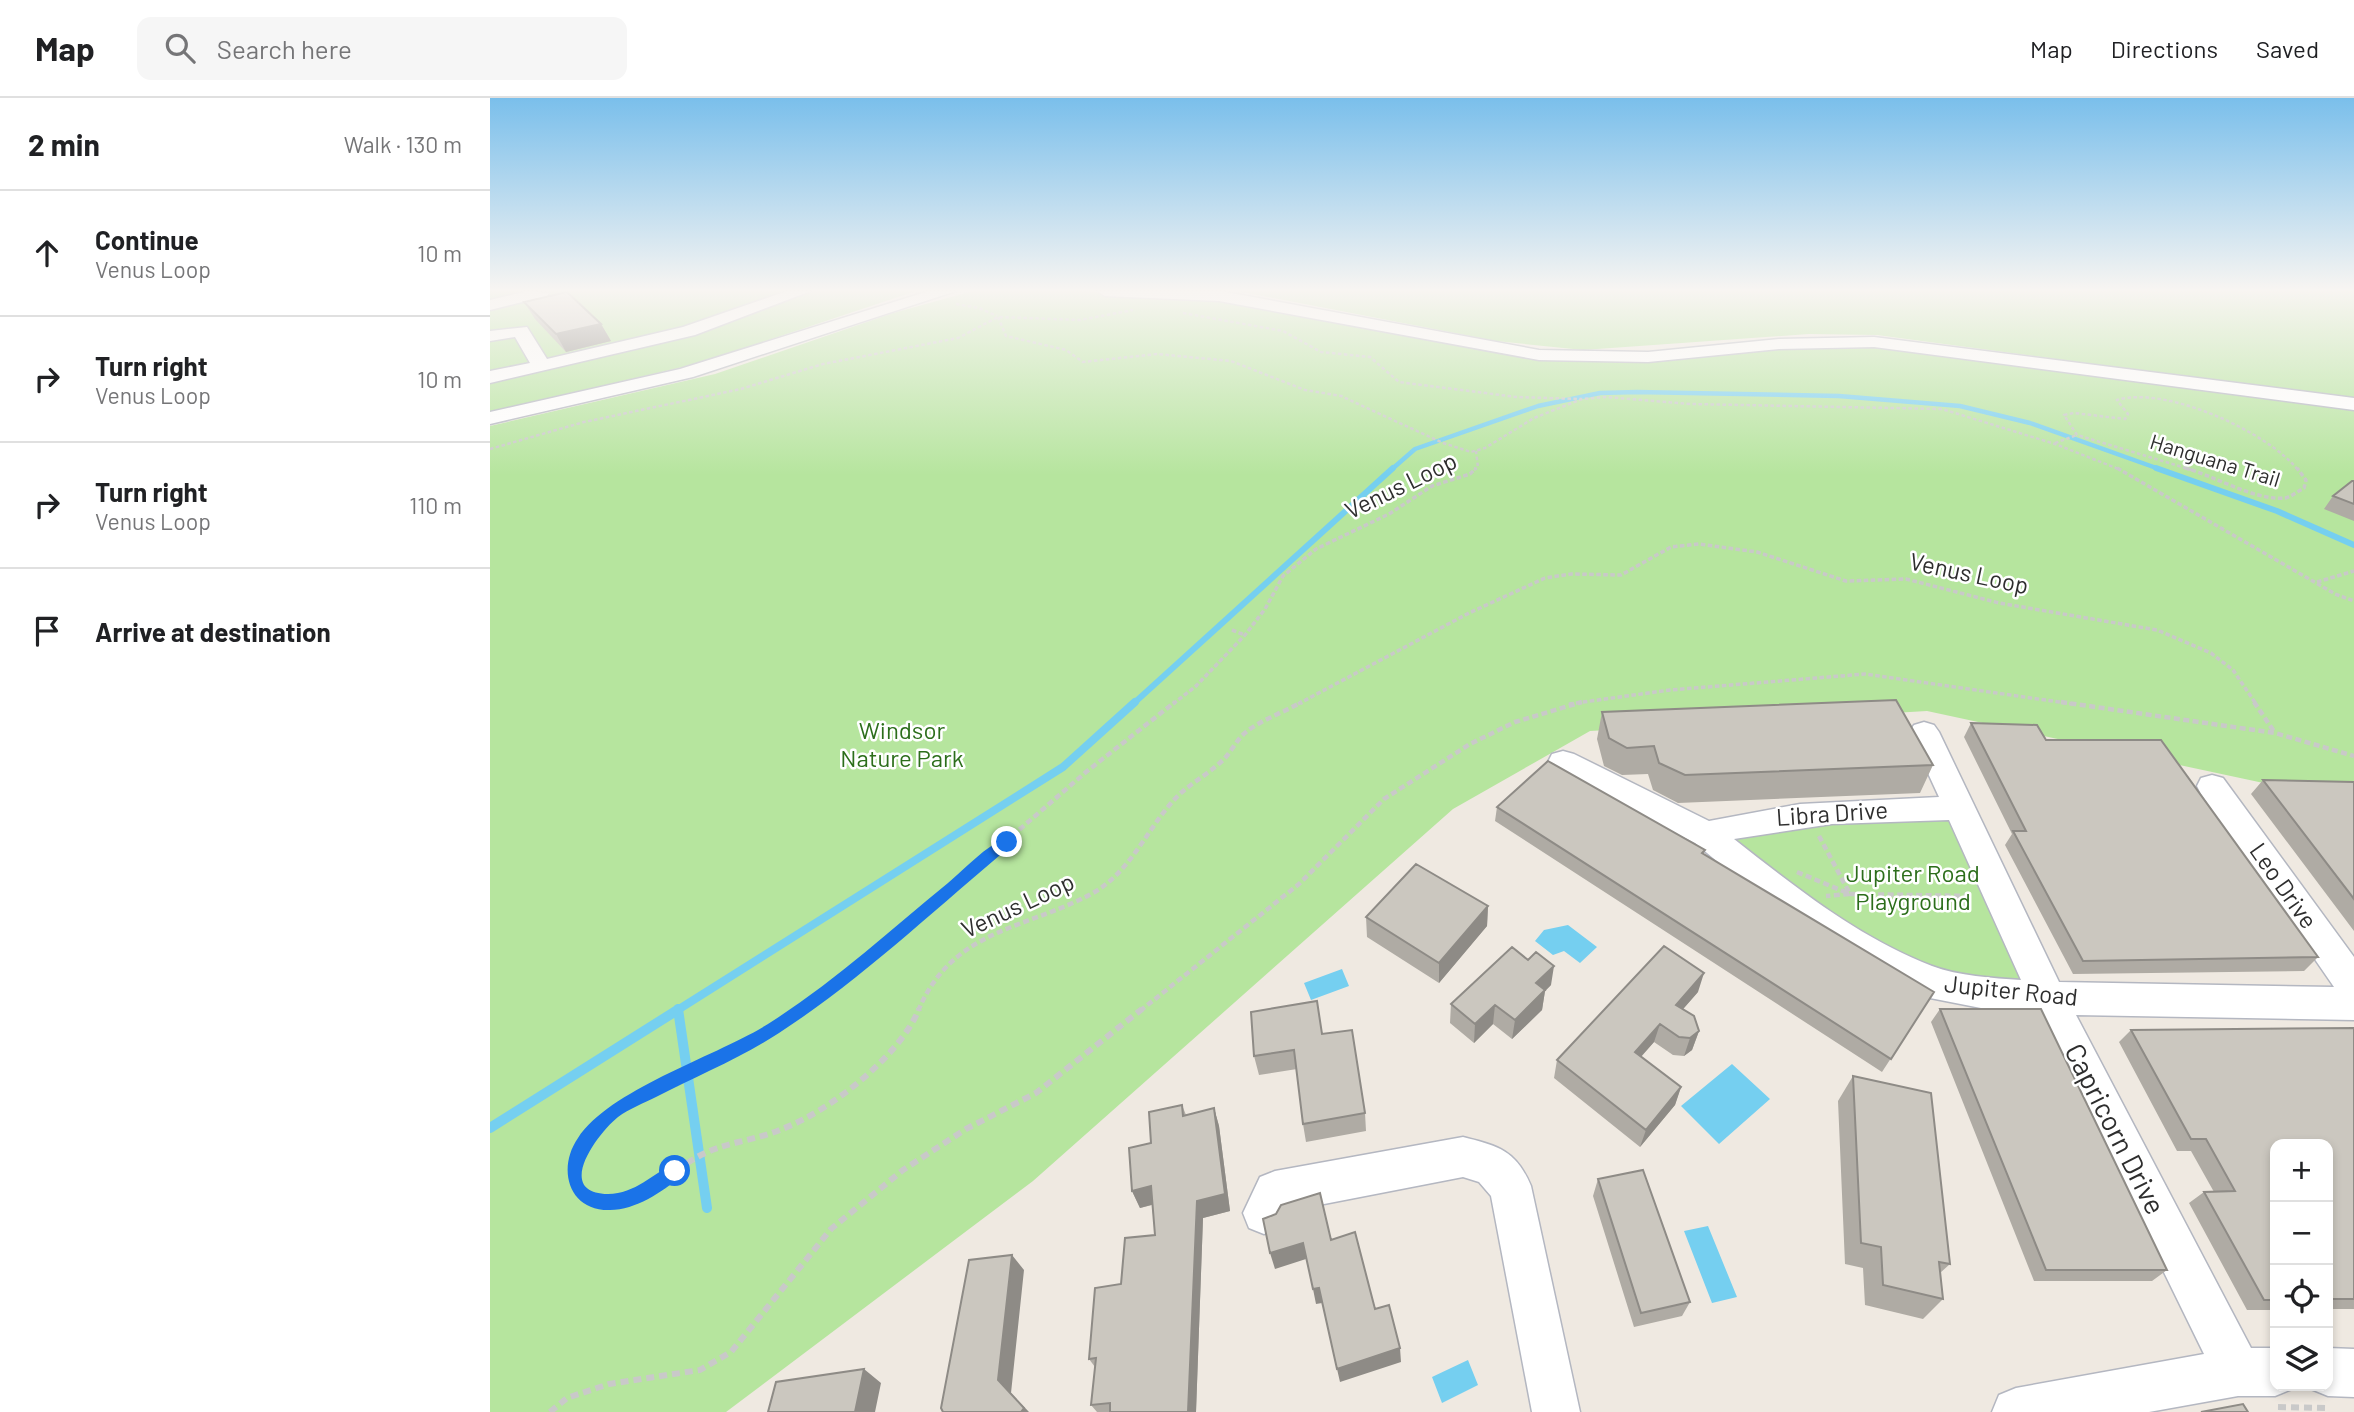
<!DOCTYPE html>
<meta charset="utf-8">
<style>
:root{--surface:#fff;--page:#f6f6f6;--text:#202124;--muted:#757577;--line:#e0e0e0}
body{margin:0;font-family:Barlow,sans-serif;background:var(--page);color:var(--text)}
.controls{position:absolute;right:21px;bottom:21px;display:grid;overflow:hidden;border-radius:14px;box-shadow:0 4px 10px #0003}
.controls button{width:63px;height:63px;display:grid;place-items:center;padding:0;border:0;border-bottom:2px solid var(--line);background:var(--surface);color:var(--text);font:35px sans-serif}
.stop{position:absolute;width:21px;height:21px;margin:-16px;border:5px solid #1a73e8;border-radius:50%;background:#fff}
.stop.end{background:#1a73e8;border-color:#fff;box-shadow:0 2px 7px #0008}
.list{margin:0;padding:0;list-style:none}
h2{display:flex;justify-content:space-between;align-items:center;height:91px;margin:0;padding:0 28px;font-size:30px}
h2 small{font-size:23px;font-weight:400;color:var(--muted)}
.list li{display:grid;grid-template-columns:46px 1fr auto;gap:21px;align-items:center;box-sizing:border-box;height:126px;padding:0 28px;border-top:2px solid var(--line)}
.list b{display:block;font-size:26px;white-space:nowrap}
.list p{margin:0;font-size:23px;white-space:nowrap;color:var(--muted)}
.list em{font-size:23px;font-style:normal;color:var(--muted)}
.icon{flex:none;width:38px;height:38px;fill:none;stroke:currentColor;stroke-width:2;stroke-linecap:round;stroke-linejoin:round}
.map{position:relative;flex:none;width:1864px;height:1314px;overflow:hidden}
header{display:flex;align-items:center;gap:42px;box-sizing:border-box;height:98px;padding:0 35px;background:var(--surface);border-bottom:2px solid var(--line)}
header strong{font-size:33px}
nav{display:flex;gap:38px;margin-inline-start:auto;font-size:24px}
.search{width:490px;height:63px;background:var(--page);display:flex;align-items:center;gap:18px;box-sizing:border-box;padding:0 24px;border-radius:14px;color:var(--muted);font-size:26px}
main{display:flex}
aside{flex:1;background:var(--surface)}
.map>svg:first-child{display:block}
.green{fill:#b6e59e}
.water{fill:#75cff0}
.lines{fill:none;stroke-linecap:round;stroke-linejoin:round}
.stream-far3{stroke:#75cff0;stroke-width:4.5}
.stream-far2{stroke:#75cff0;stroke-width:6}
.stream-far1{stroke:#75cff0;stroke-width:8}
.stream{stroke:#75cff0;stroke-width:10}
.minor-casing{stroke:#b4b7c1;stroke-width:3}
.path-far3{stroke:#c9c9c9;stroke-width:2.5;stroke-dasharray:3.5 2.5;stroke-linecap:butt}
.path-far2{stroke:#c9c9c9;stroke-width:3.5;stroke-dasharray:4.5 2.5;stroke-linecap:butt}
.path-far1{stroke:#c9c9c9;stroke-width:4.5;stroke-dasharray:6 3.5;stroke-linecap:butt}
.path{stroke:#c9c9c9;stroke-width:6;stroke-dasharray:8 5;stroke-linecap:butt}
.minor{fill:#fff;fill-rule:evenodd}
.wall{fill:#afaba4}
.shaded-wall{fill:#8e8b86}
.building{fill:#cbc7bf;stroke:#8e8b86;stroke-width:2}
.route{fill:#1a73e8}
.labels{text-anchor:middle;stroke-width:5;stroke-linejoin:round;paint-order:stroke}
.far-street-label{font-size:21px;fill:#2e2e2e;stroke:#fff}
.street-label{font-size:24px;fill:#2e2e2e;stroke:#fff}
.park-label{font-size:24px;fill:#2c6e1b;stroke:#fff}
.near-street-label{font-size:28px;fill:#2e2e2e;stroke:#fff}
</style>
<header>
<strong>Map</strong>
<div class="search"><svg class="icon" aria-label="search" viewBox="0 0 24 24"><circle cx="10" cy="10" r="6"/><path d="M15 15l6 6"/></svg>Search here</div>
<nav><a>Map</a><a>Directions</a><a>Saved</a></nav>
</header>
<main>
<aside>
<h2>2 min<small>Walk · 130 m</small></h2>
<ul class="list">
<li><svg class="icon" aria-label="ahead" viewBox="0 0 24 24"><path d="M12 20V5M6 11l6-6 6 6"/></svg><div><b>Continue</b><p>Venus Loop</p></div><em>10 m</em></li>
<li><svg class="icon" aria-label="right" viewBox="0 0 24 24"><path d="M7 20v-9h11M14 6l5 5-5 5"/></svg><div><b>Turn right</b><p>Venus Loop</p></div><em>10 m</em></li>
<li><svg class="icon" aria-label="right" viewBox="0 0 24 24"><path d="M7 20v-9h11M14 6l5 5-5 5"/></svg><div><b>Turn right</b><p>Venus Loop</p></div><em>110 m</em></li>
<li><svg class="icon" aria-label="arrive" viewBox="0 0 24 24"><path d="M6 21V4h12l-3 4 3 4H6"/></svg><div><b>Arrive at destination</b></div></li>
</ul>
</aside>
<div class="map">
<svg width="1864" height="1314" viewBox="0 0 1864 1314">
<rect width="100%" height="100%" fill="#efe9e1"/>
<path class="green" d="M0,193H426L210,265L0,314Z
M483,193H595L750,203L1005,251L1132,261L1329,245L1445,254L1864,310V709L1825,696L1437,613L1100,633L963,711L543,1083L236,1314H0V328L225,276L403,215Z
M747,193H1864V301L1387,237L1319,236L1093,252L1006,243Z
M1470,710L1558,900L1440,884L1216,736Z"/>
<path class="water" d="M1078,827L1107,849L1090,865L1074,853L1063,857L1045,843L1054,832Z
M852,871L859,888L821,902L814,885Z
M1242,966L1280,1001L1229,1046L1191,1008Z
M1218,1128L1247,1199L1222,1205L1194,1133Z
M978,1262L988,1287L952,1305L942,1279Z"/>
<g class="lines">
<path class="stream-far3" d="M901,372L925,351L1048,308L1110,295L1147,294L1349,298L1470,308L1540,325L1672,372"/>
<path class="stream-far2" d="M1666,370L1787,413L1864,447
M643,606L903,370"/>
<path class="stream-far1" d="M186,913L573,669L645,604"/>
<path class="stream" d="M188,911L217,1110
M0,1030L189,911"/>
<defs>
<path id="minor" d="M38,193L59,195L57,198L0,212V202Z
M297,193H321L205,237L0,285V273L40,265L25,239L0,243V233L37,229L57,261L193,229Z
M439,193H466L203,279L0,326V314L190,271Z
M607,193H730L1049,252L1158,254L1289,241L1384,239L1864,300V312L1384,249L1289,251L1158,264L1049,262L729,203L615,198Z
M1434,624L1444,627L1449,634L1569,884L1844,889L1711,696L1707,688L1711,680L1722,677L1733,680L1864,859V922L1586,917L1761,1250H1785V1288H1803L1802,1291L1785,1298H1748L1659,1314H1502L1509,1297L1526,1290L1714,1256L1547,915L1496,911L1440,900L1387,877L1295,820L1205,745L1062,672L1058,664L1062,656L1073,653L1084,656L1219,723L1310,706L1449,699L1419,634L1424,627ZM1459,722L1531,882C1502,880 1469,878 1442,868C1369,840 1305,789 1244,741L1342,726Z
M973,1039C1008,1048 1026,1052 1041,1088L1090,1314H1042L1001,1098L989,1084L973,1079L798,1113L789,1130L774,1136L759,1130L753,1115L770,1079L785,1073Z
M1838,1250L1864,1251V1299L1838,1298L1821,1291L1820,1288H1838Z"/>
</defs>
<use href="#minor" class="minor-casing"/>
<path class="path-far3" d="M466,206L489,210L507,218
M693,215L793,233L831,254L880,259L909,284L1026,299L1091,301
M508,219L516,238L576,252L593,264L667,256L741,263L815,292L851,298L953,345L981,354L995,350L1044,320L1092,301L1116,299L1201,306L1452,311L1565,346L1631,372
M1565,345L1587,337
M0,351L94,324L251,291L333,266L468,240L508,219L590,222L643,212
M984,372L988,369L986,353
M1702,372L1587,337L1574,317L1584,315L1635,321L1638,316L1627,302C1675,287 1778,334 1808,372"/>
<path class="path-far2" d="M1627,370L1845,496L1864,503
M1695,370C1725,378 1765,403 1795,400C1801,399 1808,393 1814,390L1816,382L1807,370
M1827,484L1864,473
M742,532L755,537
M683,606L706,588L755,537L775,511L793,478L826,451L899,416L942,388L980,376L986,370
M808,606L979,515L1055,480L1081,476L1131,477L1181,449L1209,446L1267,454L1356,483L1416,481L1509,505L1667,532L1721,555L1743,572L1766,606
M1079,606L1180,592L1375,576L1583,606"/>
<path class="path-far1" d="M1571,604L1785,635L1864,658
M1764,604L1785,635
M1329,738L1360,796L1336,798
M1307,774L1360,796L1483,798
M310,913L360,878L596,674L685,604
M428,913C463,830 535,832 603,795C640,774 656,733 683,703C697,687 716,678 732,663C741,655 746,642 756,634C771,622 794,614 812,604
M650,913L809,786L894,701L980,646L1025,624L1092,604"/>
<path class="path" d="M312,911C270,940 224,962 178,986C160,995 137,1003 122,1015C102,1032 76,1059 87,1087C92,1099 106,1103 118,1104C155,1105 181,1072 211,1057C236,1044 267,1042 292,1031C340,1013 410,958 429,911
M1788,1309L1835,1310
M60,1314L77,1300L119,1286L210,1272L241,1254L341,1131L413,1072L476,1031L546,995L652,911"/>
<use href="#minor" class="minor"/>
</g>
<path class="wall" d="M34,204L111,226L121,243L76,254L45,221Z
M1864,383V423L1834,411L1843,398Z
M1112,614L1443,667L1430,695L1188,705L1163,692L1158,676L1132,677L1114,668L1107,641Z
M1481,625L1556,642L1828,859L1814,873L1583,876L1515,747L1522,736L1474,639Z
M1773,682L1864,684V833L1761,696Z
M1007,709L1215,752L1213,756L1444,894L1392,974L1005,723Z
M998,808L997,828L949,885L877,839L876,819Z
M1061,887L1055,893L1052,912L1022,941L1003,926L984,945L960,925L961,906Z
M1208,894L1193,911L1209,933L1202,952L1194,958L1183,957L1164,944L1151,959L1191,989L1185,1007L1150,1049L1064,980L1067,962Z
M1450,911L1677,1172L1662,1183H1544L1441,924Z
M1864,930V1211H1838V1046H1785V1212H1757L1699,1105L1714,1094H1724L1701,1053H1687L1629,944L1641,932Z
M832,936L875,1015L876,1033L816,1044L813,1026L807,971L769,977L764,958Z
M1363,978L1460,1166L1450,1175L1453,1201L1433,1221L1375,1207L1373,1170L1355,1166L1348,1003Z
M692,1007L696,1017L724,1010L729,1028L740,1113L713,1120L706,1314H607L601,1307L605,1269L599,1261L631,1186L665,1137L662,1107L650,1110L642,1093Z
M1108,1081L1200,1204L1192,1218L1144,1229L1103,1098Z"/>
<path class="shaded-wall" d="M111,226L121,243L76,254L66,236Z
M998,808L997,828L949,885V865Z
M1064,868L1061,887L1055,893L1052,912L1022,941L1025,922L1046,885Z
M1214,875L1208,894L1180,926L1186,907Z
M1005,907L1003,926L984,945L985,926Z
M1170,926L1164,944L1139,972L1145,954Z
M1209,933L1202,952L1194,958L1200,940Z
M1191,989L1185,1007L1150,1049L1156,1032Z
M724,1010L729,1028L740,1113L713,1120L706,1314H698L707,1103Z
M661,1088L668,1105L650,1110L642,1093Z
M813,1145L816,1161L785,1171L780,1155Z
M522,1157L534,1172L521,1295L539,1314H531L508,1282Z
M829,1190L832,1205L826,1206L823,1191Z
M910,1250L911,1264L850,1284L847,1271Z
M374,1271L391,1285L385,1314H365Z"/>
<path class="building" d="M77,194L111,226L66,236L34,204Z
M1862,383H1864V406L1843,398Z
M1406,602L1443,667L1195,677L1169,665L1164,648L1137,650L1119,640L1112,614Z
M1481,625L1547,627L1556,642H1671L1828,859L1593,863L1523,733H1536Z
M1058,663L1215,752L1212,755L1444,894L1401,961L1007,709Z
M1773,682L1864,684V801Z
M926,766L998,808L949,865L876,819Z
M1174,848L1214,875L1186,907L1204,918L1209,933L1200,940L1189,939L1170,926L1145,954L1191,989L1156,1032L1067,962Z
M1022,849L1038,862L1046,854L1064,868L1046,885L1055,892L1025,922L1005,907L985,926L961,906Z
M827,903L832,936L862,932L875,1015L813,1026L804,952L764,958L761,914Z
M1450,911H1551L1677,1172H1556Z
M1864,930V1201H1838V1046H1785V1202H1774L1714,1094L1745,1093L1716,1041H1701L1641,932Z
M1363,978L1441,995L1460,1166L1449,1164L1453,1201L1393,1187L1391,1149L1371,1145Z
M692,1007L693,1018L724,1010L735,1096L707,1103L698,1314H620V1305L601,1307L606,1260L599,1261L605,1190L631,1186L635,1140L665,1137L661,1088L642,1093L639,1050L661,1045L659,1014Z
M1153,1072L1200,1204L1151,1215L1108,1081Z
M830,1095L841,1142L865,1134L885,1211L899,1207L910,1250L847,1271L829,1190L823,1191L813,1145L780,1155L773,1121L786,1116L791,1107Z
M522,1157L508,1282L534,1310L531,1314H453L451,1310L479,1162Z
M374,1271L365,1314H278L286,1284Z
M1753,1306L1758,1314H1711Z"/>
<linearGradient id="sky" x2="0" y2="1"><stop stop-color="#7abfeb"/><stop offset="0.51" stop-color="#f8f5f2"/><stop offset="1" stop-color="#f8f5f2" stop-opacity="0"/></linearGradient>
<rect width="1864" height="377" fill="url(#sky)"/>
<path class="route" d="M517,740L521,741V748C445,811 372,881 289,935C251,960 207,978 166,999C154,1005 139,1011 128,1019C108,1035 63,1095 118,1096C146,1096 162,1075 185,1066L191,1068V1079C171,1094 146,1112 120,1112C78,1113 67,1070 88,1040C120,991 227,958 278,926C343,885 399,833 458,785C475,771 496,747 517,740Z"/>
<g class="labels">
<g class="far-street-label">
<text transform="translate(1725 363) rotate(17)" y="7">Hanguana Trail</text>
</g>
<g class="street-label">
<text transform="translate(911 388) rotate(-26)" y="8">Venus Loop</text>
<text transform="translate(1479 476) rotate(12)" y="8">Venus Loop</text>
<text transform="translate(1342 716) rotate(-4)" y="8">Libra Drive</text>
<text transform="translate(1793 788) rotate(55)" y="8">Leo Drive</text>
<text transform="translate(528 808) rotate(-25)" y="8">Venus Loop</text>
<text transform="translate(1521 893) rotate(6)" y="8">Jupiter Road</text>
</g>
<g class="park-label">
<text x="412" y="641">Windsor<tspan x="412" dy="28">Nature Park</tspan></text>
<text x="1423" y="784">Jupiter Road<tspan x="1423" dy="28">Playground</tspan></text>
</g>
<g class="near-street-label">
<text transform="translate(1625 1031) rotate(63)" y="10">Capricorn Drive</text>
</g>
</g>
</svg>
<div class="controls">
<button>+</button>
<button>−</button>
<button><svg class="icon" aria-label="locate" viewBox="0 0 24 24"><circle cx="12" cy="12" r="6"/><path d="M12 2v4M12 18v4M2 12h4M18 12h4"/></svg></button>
<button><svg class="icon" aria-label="layers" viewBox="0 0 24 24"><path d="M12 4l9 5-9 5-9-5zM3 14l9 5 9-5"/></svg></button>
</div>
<div class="stop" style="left:185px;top:1073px"></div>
<div class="stop end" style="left:517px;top:744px"></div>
</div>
</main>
